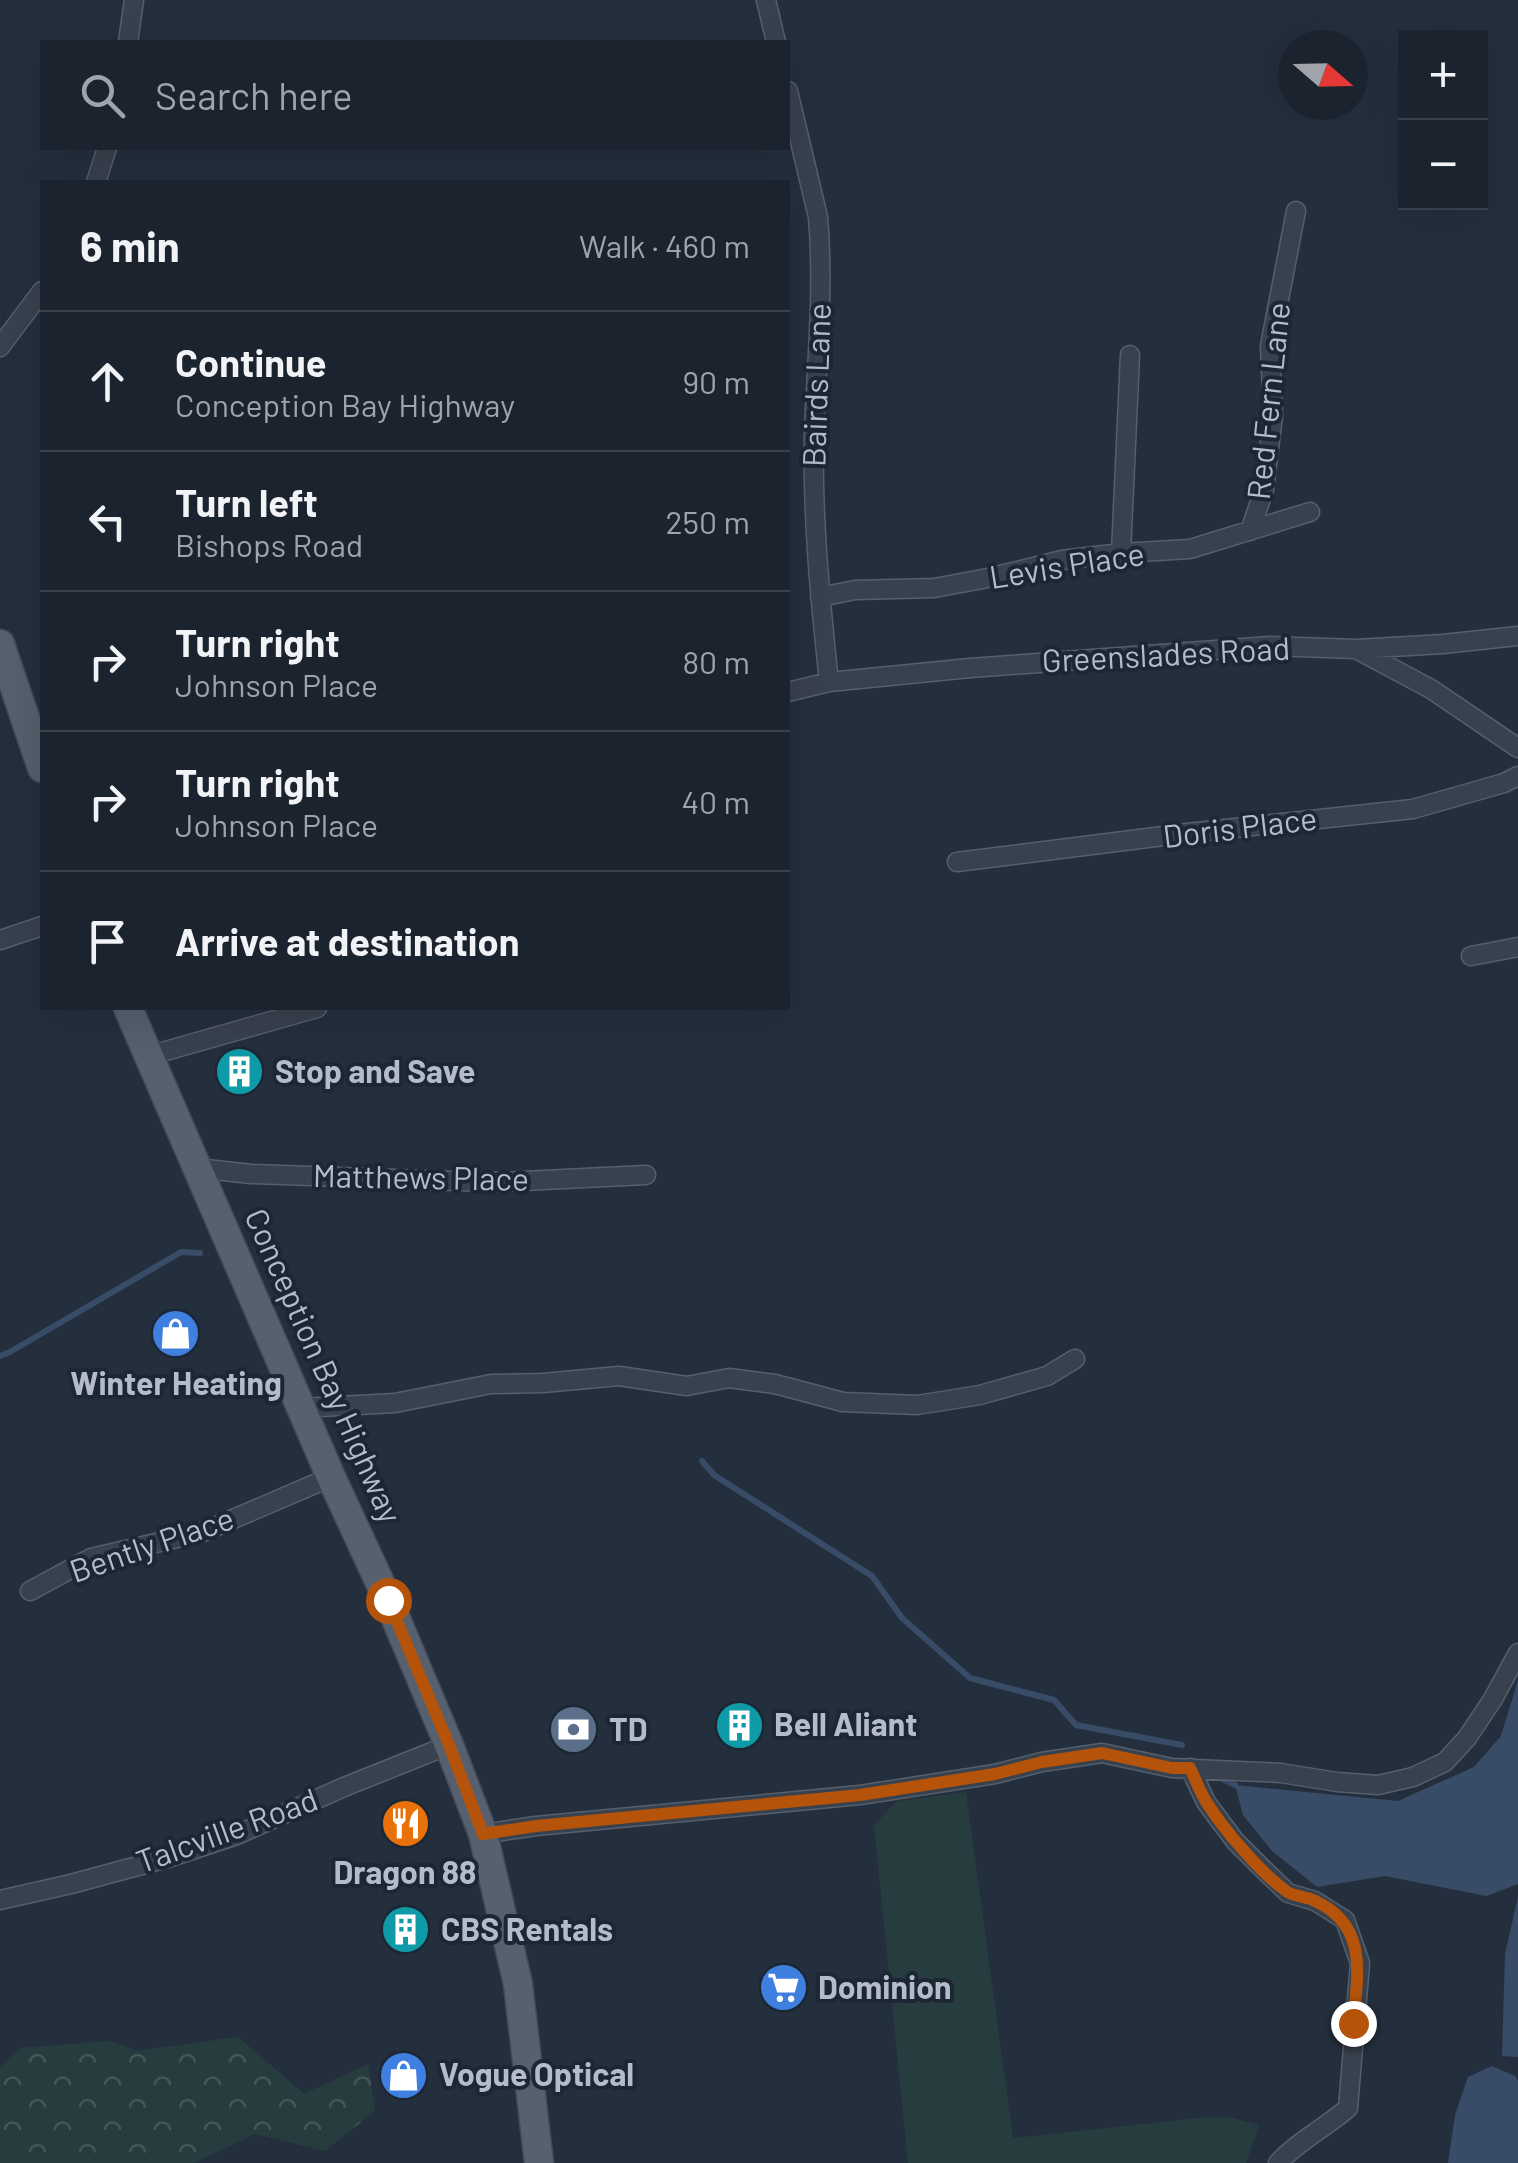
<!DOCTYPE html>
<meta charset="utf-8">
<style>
:root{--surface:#1b232e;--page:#242b36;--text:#f1f3f6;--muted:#a0a4aa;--line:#39404a}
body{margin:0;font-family:Barlow,sans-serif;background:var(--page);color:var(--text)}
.controls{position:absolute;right:30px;top:30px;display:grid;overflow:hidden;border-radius:0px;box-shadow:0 10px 40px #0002}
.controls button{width:90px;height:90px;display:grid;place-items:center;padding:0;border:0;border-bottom:2px solid var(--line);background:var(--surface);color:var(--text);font:50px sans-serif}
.compass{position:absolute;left:1278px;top:30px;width:90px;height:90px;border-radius:50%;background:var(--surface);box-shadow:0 10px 40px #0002;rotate:110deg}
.stop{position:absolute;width:30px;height:30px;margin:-22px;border:8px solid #b45309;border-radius:50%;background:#fff}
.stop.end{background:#b45309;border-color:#fff;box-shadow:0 2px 10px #0008}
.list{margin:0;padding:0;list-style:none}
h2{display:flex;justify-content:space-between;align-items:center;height:130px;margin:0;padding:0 40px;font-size:42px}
h2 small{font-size:32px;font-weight:400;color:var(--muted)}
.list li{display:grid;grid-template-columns:65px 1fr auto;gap:30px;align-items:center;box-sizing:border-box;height:140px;padding:0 40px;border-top:2px solid var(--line)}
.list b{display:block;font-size:38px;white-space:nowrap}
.list p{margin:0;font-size:32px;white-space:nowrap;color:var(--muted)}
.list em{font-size:32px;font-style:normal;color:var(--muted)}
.icon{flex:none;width:55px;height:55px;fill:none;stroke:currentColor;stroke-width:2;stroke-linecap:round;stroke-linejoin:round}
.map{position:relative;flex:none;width:1518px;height:2163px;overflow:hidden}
.search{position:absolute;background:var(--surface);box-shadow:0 10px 40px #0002;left:40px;top:40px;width:750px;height:110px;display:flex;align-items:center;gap:25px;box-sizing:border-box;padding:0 35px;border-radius:0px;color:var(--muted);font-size:38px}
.panel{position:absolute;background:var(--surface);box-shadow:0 10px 40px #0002;left:40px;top:180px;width:750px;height:830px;border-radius:0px}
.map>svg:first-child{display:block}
.green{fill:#263c3f}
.forest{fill:url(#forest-crowns)}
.water{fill:#394c67}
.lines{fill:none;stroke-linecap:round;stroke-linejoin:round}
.stream{stroke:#394c67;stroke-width:6}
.minor-casing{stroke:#565f6c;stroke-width:21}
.primary-casing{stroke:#414a57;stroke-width:31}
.minor{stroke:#38414e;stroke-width:18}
.primary{stroke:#56606e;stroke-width:28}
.route{stroke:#b45309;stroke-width:12}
.labels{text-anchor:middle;stroke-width:8;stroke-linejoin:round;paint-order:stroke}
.street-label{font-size:32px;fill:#b4bcc9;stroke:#1d2633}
.poi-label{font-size:32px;font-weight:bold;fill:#b4bcc9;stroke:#1d2633;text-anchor:start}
</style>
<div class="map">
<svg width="1518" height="2163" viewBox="0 0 1518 2163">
<defs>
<pattern id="forest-crowns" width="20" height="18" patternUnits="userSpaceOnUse" patternTransform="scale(2.5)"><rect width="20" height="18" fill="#263c3f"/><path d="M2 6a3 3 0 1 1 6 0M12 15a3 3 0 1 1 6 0" fill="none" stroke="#435659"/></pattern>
</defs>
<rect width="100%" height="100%" fill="#242f3e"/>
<path class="green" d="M966,1792L1013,2138L1208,2117L1233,2118L1259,2125L1246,2163H908L874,1825L897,1801Z"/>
<path class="forest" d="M238,2037L304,2094L368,2064L375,2111L325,2151L255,2134L194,2163H0V2067L20,2048L110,2041L137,2051Z"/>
<path class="water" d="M1518,1680V1884L1486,1896L1385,1876L1317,1887L1272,1851L1243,1815L1235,1785L1398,1801L1474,1767L1501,1736Z
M1518,1897V2057L1502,2056L1505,1954Z
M1492,2066L1515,2076L1518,2081V2163H1448L1455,2115L1468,2077Z"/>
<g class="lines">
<path class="stream" d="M0,1356L10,1352L181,1252L200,1253
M702,1461L714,1475L872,1576L902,1618L970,1678L1054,1700L1076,1725L1182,1745
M1219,1777L1235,1785"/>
<defs>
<path id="minor" d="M766,0L776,42
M128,42L134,0
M788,91L818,217C824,288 817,359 814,430C812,515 820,598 829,682
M96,182L107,148
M0,347L42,291
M1250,531L1264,490L1273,416L1270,346L1296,211
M1121,553L1130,355
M820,597L855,590L934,588L988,578L1062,560L1121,553L1190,549L1310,512
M1357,649L1443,644L1518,636
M788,692L829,682L970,668L1270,646L1356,649L1431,689L1518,748
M957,862L1187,833L1413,809L1504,783L1518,776
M0,940L42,926
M1471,956L1518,947
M148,1056L317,1008
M197,1168L251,1174L454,1181L505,1182L646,1175
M302,1408L395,1403L491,1384L543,1383L619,1376L687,1386L729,1378L775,1384L843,1402L917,1405L980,1395L1047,1376L1075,1359
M30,1591L91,1558L203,1532L331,1477
M1190,1768L1206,1802L1235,1841L1264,1870L1288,1893L1315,1901L1345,1920L1360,1963L1348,2108C1325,2128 1298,2141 1278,2163
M483,1834L536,1826L860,1795L995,1774L1042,1762L1102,1753L1172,1768L1281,1773L1337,1782L1378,1785L1413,1777L1445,1762L1467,1738L1493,1699L1518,1653
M0,1900L71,1884L171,1857L237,1835L344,1787L449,1745"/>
<path id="primary" d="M0,644L42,768
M128,1008L331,1477L388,1600L449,1745L483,1834L518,1984L539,2163"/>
</defs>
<use href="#minor" class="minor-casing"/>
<use href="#primary" class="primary-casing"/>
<use href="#minor" class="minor"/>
<use href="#primary" class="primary"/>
</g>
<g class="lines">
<path class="route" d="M388,1600L449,1745L483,1834L536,1826L860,1795L995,1774L1042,1762L1102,1753L1172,1768H1190C1196,1780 1200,1793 1207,1803C1224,1830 1260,1872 1286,1891C1294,1897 1306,1896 1315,1901C1368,1925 1358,1974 1353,2023"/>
</g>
<defs>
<symbol id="building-disc" viewBox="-11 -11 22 22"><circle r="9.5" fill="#0f9aa8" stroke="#1d2633"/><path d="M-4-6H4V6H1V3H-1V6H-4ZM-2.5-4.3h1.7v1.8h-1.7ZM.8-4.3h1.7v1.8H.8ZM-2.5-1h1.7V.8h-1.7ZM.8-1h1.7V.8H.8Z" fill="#fff"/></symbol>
<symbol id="shop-disc" viewBox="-11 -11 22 22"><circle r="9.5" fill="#3f7fe0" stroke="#1d2633"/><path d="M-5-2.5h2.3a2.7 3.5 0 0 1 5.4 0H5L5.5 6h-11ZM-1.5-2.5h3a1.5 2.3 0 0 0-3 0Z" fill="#fff"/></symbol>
<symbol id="bank-disc" viewBox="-11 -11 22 22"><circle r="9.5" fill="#5c6f8a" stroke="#1d2633"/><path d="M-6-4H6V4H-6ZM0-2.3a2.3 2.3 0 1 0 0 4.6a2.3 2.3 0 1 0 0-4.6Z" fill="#fff"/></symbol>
<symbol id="restaurant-disc" viewBox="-11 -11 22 22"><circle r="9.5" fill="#e8710a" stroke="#1d2633"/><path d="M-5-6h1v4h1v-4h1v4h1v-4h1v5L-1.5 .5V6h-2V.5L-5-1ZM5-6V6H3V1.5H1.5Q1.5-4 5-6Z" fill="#fff"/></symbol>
<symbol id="supermarket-disc" viewBox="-11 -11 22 22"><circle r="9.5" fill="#3f7fe0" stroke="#1d2633"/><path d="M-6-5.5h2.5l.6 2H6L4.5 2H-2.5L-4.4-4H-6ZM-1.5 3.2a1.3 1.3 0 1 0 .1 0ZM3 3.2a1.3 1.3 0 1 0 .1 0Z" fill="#fff"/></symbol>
</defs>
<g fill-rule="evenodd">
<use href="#building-disc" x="212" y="1044" width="55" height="55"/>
<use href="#shop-disc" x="148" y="1306" width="55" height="55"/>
<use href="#building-disc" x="712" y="1698" width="55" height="55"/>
<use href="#bank-disc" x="546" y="1702" width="55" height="55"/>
<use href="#restaurant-disc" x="378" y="1796" width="55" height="55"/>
<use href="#building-disc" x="378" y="1902" width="55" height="55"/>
<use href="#supermarket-disc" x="756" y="1960" width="55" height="55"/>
<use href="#shop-disc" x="376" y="2048" width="55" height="55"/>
</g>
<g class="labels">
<g class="street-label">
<text transform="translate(817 385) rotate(-88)" y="11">Bairds Lane</text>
<text transform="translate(1269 401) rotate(-84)" y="11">Red Fern Lane</text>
<text transform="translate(1067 566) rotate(-9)" y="11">Levis Place</text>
<text transform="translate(1166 655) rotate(-3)" y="11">Greenslades Road</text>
<text transform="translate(1240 828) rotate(-7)" y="11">Doris Place</text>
<text transform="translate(421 1178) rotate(1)" y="11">Matthews Place</text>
<text transform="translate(323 1366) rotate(66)" y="11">Conception Bay Highway</text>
<text transform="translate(152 1545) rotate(-19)" y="11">Bently Place</text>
<text transform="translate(227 1831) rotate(-20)" y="11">Talcville Road</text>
</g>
<g class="poi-label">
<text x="275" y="1083">Stop and Save</text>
<text x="176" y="1395" text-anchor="middle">Winter Heating</text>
<text x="774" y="1736">Bell Aliant</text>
<text x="609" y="1741">TD</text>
<text x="405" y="1884" text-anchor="middle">Dragon 88</text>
<text x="441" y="1941">CBS Rentals</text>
<text x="818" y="1999">Dominion</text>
<text x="439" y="2086">Vogue Optical</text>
</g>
</g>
</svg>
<div class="controls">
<button>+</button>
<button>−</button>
</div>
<svg class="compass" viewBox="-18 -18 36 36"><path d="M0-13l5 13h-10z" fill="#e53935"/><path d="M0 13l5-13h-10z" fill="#a0a4aa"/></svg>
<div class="stop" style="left:388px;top:1600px"></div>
<div class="stop end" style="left:1353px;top:2023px"></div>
<div class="search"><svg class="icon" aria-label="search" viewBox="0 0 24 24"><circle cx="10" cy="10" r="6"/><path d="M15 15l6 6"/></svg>Search here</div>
<section class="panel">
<h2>6 min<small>Walk · 460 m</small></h2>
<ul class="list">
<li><svg class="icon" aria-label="ahead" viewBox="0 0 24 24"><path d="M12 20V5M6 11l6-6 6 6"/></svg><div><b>Continue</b><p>Conception Bay Highway</p></div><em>90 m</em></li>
<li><svg class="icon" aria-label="left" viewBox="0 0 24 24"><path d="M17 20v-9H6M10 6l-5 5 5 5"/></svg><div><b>Turn left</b><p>Bishops Road</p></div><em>250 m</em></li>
<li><svg class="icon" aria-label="right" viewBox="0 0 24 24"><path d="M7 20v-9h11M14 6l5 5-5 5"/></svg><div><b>Turn right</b><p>Johnson Place</p></div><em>80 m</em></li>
<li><svg class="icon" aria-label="right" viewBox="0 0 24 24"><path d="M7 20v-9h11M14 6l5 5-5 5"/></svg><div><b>Turn right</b><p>Johnson Place</p></div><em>40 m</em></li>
<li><svg class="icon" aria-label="arrive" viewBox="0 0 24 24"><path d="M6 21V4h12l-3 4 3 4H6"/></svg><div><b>Arrive at destination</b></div></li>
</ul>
</section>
</div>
